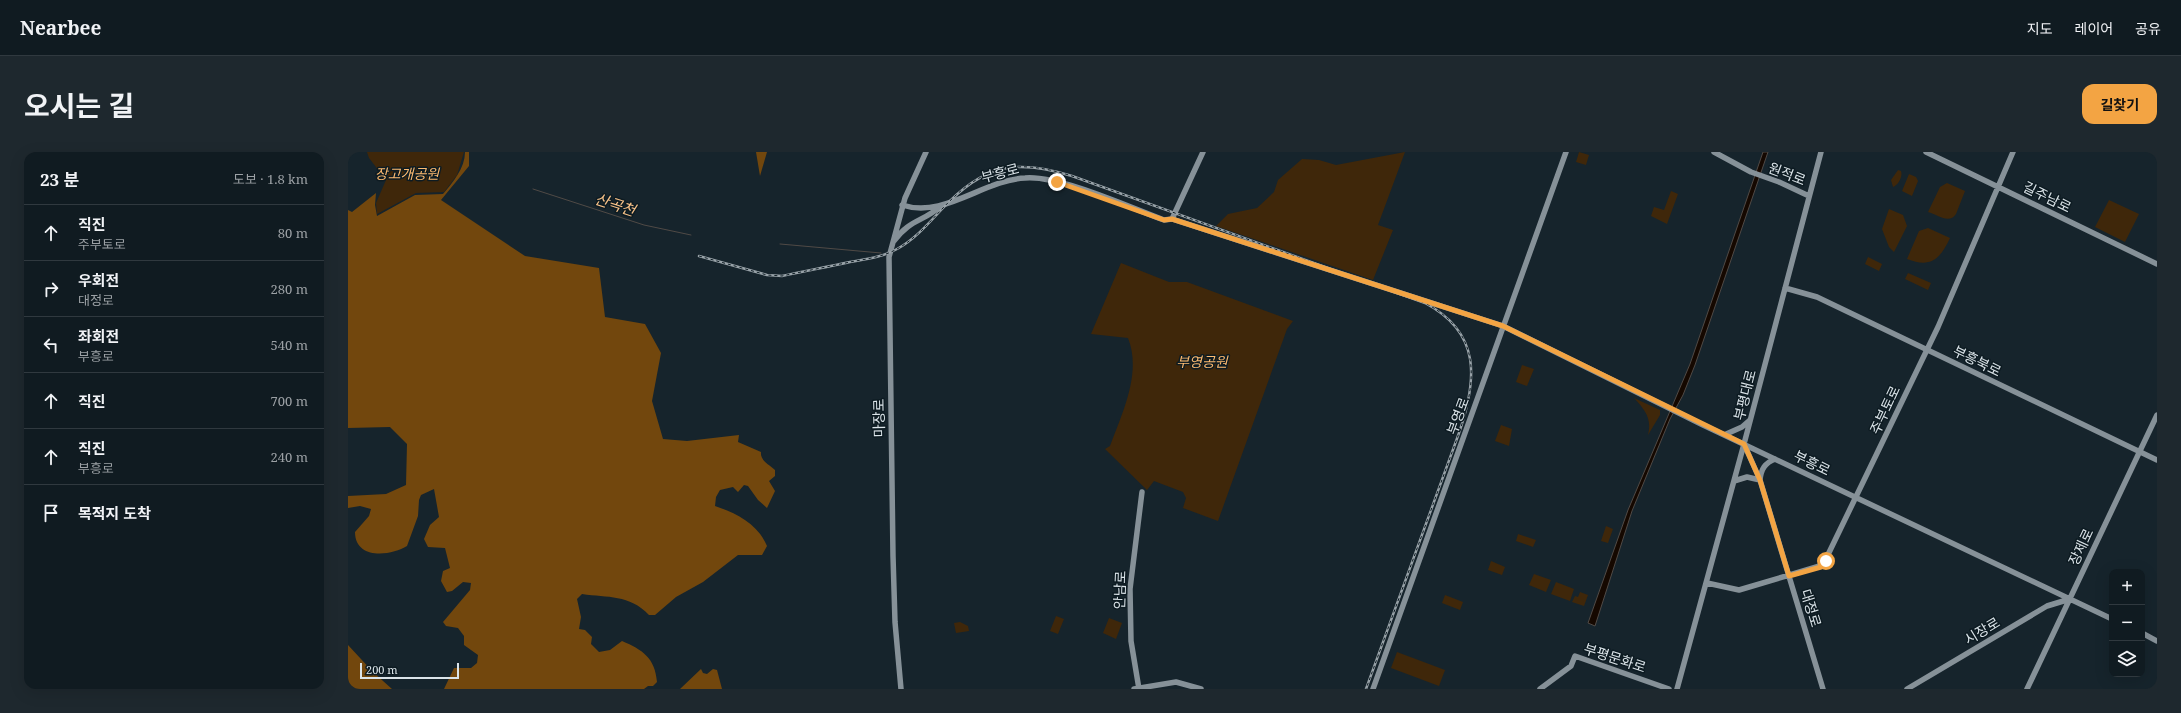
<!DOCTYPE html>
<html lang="ko">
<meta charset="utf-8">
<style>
:root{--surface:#101b21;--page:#1e282e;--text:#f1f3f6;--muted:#9ca1a5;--line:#30393f;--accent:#f3a443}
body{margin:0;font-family:"Noto Serif","Noto Sans KR",serif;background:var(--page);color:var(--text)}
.controls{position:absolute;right:12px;bottom:12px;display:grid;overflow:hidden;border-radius:8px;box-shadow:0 4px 16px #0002}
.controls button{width:36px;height:36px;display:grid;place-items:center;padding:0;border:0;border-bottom:1px solid var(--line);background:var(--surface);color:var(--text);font:20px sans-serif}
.scale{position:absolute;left:12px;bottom:10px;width:99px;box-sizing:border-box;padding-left:4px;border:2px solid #dbe4e9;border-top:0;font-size:11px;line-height:14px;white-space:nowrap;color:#dbe4e9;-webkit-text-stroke:3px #0d1b22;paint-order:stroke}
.stop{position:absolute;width:12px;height:12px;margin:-9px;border:3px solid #f3a443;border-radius:50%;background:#fff}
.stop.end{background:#f3a443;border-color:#fff;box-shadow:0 1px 4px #0008}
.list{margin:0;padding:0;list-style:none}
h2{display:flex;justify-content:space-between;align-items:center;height:52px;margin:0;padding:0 16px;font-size:17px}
h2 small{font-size:13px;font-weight:400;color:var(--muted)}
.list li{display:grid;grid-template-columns:26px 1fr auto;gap:12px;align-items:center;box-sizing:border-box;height:56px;padding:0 16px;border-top:1px solid var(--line)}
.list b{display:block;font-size:15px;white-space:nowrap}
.list p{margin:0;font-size:13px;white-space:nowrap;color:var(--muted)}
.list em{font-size:13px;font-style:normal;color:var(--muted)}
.icon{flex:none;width:22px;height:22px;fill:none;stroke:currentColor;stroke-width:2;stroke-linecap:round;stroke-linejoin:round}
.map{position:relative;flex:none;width:1809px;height:537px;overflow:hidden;border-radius:12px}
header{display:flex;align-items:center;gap:24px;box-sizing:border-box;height:56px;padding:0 20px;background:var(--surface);border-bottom:1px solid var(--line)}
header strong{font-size:19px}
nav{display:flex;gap:22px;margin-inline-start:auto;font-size:14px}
.intro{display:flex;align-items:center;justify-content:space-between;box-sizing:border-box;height:96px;padding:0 24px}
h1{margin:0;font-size:28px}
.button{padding:10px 18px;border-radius:12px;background:var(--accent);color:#111;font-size:14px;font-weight:700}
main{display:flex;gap:24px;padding:0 24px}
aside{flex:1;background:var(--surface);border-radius:12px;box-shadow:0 4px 16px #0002}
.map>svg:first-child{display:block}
.green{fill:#3f270a}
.forest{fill:#72470d}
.water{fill:#150800;stroke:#504a46}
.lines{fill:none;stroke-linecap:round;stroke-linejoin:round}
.stream{stroke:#504a46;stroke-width:1}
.secondary{stroke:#869198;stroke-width:5.5}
.rail-casing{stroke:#98a2a8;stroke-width:2.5}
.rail{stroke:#0d1b22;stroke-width:1;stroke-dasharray:3;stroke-linecap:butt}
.route{stroke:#f3a443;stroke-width:5}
.labels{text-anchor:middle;stroke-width:3;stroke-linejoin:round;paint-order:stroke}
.street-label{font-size:14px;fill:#dbe4e9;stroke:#0d1b22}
.park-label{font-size:14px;font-style:italic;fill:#febb70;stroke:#0d1b22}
.water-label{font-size:15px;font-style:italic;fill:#f8c289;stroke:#0d1b22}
</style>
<header>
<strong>Nearbee</strong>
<nav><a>지도</a><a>레이어</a><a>공유</a></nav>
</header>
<div class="intro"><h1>오시는 길</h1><a class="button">길찾기</a></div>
<main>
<aside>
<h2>23 분<small>도보 · 1.8 km</small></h2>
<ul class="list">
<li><svg class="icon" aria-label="ahead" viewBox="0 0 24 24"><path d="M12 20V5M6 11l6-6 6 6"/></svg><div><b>직진</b><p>주부토로</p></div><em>80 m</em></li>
<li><svg class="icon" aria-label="right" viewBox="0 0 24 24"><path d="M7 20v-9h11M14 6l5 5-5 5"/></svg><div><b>우회전</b><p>대정로</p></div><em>280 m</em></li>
<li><svg class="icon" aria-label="left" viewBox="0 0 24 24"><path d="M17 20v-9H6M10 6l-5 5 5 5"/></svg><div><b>좌회전</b><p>부흥로</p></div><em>540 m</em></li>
<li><svg class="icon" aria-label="ahead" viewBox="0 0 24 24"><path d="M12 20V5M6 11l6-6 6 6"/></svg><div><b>직진</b></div><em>700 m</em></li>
<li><svg class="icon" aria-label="ahead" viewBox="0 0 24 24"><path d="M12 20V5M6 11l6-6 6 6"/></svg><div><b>직진</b><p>부흥로</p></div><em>240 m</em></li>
<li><svg class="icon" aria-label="arrive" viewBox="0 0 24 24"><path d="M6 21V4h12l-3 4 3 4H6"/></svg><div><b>목적지 도착</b></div></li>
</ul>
</aside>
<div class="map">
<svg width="1809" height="537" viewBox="0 0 1809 537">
<rect width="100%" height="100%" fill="#16242c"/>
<path class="green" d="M19,0H116L109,23L96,40L68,41L29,62L28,51L38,28L21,6Z
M1057,0L1030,73L1045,78L1025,128L868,74L880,62L909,56L926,40L930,28L954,7L971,8L988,13Z
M1231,0L1241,3L1238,13L1228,10Z
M1550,18L1553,19C1555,25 1550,33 1545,35L1543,28Z
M1561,22L1568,25L1570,29L1564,44L1554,39Z
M1599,31L1617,39L1608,62C1601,73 1589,62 1580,60L1592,35Z
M1323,39L1330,42L1319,72L1303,64L1306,55L1316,58Z
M1761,48L1791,62L1777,90L1747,75Z
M1541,57L1555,63L1559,74L1546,100L1541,95L1534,77Z
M1580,76L1602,86C1592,108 1582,116 1559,107L1571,79Z
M1520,105L1534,112L1531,119L1517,112Z
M773,111L821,130H839L945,169L939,177L870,369L835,356L838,346L835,340L806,329L799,338L757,297L762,294C774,261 794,221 780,186L743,182Z
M1560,121L1583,131L1580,138L1557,127Z
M1174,213L1186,217L1179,234L1168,230Z
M1286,246L1312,258V263L1300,283C1304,266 1297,258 1286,246Z
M1153,273L1164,277L1161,294L1147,289Z
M1258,374L1265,377L1260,391L1253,389Z
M1170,382L1188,388L1185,395L1168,389Z
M1143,409L1157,415L1154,423L1140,418Z
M1186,422L1203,428L1198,440L1181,433Z
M1208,430L1226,437L1222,449L1203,442Z
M1232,440L1240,443L1236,454L1224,450L1227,444L1230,445Z
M1097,443L1115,450L1112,458L1094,451Z
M708,464L716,467L710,482L702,479Z
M761,466L774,471L768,487L755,481Z
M612,470L620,474L621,479L608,481L606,471Z
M1049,500L1097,518L1091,534L1043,516Z"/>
<path class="forest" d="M117,0H121V14L93,48L177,104L251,116L257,165L297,172L313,201L304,249L315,287L339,289L391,283L390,290L413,300C412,309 421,312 427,318V324L421,329L427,339L419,356L410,348L400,334L396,333L390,340L385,335L372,338L368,345L367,354C388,361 410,372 419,394L414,403H390L355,430L328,445L307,463H301C281,442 260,446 234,442L229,447L233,465L231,477L237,478L244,485L243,492L251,500L262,498L274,489C295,498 307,506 309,530L305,534H300L296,537H96L106,516H123L129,511L130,503L116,493V484L110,476L98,474L95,470L122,438L123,431L115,430L104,439L99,440L93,429L95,419L102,416L97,396L80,395L76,387L82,373L91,365L86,337L73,343L71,348L70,364L59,394C43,404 7,408 7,380L21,364L23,357L12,354L0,356V344L38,342L58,333L59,292L42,275L0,276V58L4,60L28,41L27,53L29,64L67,43L95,42C105,30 117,16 117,0Z
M408,0H419L412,24Z
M0,493L25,520L44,537H0Z
M353,517L355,521L359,522L365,517L369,518L374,537H332Z"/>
<path class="water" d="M1415,0H1420L1347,213L1335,243L1322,267L1284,359L1247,474L1240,471L1280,358L1342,212Z"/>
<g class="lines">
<path class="stream" d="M185,37L296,73L343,83
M432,92L533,101"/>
<path class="secondary" d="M1366,0L1403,20L1431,30L1461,44
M1578,0L1809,112
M554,53C596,67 635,28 677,26C711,23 781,55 816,68L824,67L1155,174L1355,273L1764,467
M824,67L855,0
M546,89C562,67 575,70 593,54
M1437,136L1469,145L1809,308
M1376,283L1394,275L1402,268
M1396,292L1412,328L1475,537
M1386,329L1399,325L1412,328C1413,317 1417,311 1427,307
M1359,431L1391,438L1475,413L1590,175L1665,0
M1794,481L1809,489
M553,537L547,470L545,404L541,105L557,46L578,0
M786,537L828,530L853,537
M791,537L783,489L782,437L794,340
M1025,537L1218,0
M1192,537L1223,514L1227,504L1321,537
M1329,537L1396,292L1473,0
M1559,537L1699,454L1722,447
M1679,537L1809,263"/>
<defs>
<path id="rail" d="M351,104L419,123L434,124C457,119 479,115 502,110C518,107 535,105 549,97C567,87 580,72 594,57C635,13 667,6 724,24L1077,151C1134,181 1129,228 1111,281L1018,537"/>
</defs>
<use href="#rail" class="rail-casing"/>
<use href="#rail" class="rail"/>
</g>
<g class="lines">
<path class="route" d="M709,30L816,68L824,67L1155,174L1396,292L1412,328L1441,424L1473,415L1478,409"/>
</g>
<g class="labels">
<g class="street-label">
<text transform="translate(652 21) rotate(-15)" y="5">부흥로</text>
<text transform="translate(1439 22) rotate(21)" y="5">원적로</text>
<text transform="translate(1699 45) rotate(26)" y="5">길주남로</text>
<text transform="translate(1629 209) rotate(26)" y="5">부흥북로</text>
<text transform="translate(1397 243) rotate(-76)" y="5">부평대로</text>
<text transform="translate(1537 258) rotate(-65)" y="5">주부토로</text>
<text transform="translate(1110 264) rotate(-70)" y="5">부영로</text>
<text transform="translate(531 266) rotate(-91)" y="5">마장로</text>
<text transform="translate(1464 311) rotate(26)" y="5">부흥로</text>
<text transform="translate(1733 395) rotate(-65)" y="5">장제로</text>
<text transform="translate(772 438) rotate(-88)" y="5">안남로</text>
<text transform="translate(1463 456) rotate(73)" y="5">대정로</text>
<text transform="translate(1634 479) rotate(-31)" y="5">시장로</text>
<text transform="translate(1267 506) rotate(18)" y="5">부평문화로</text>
</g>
<g class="park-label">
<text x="59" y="27">장고개공원</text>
<text x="854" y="215">부영공원</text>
</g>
<g class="water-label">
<text transform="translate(267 53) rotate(18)" y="5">산곡천</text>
</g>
</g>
</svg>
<div class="controls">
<button>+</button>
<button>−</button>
<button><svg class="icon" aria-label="layers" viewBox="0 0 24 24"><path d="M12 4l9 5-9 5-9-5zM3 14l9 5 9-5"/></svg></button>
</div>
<div class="scale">200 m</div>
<div class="stop" style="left:1478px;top:409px"></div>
<div class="stop end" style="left:709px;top:30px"></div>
</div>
</main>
